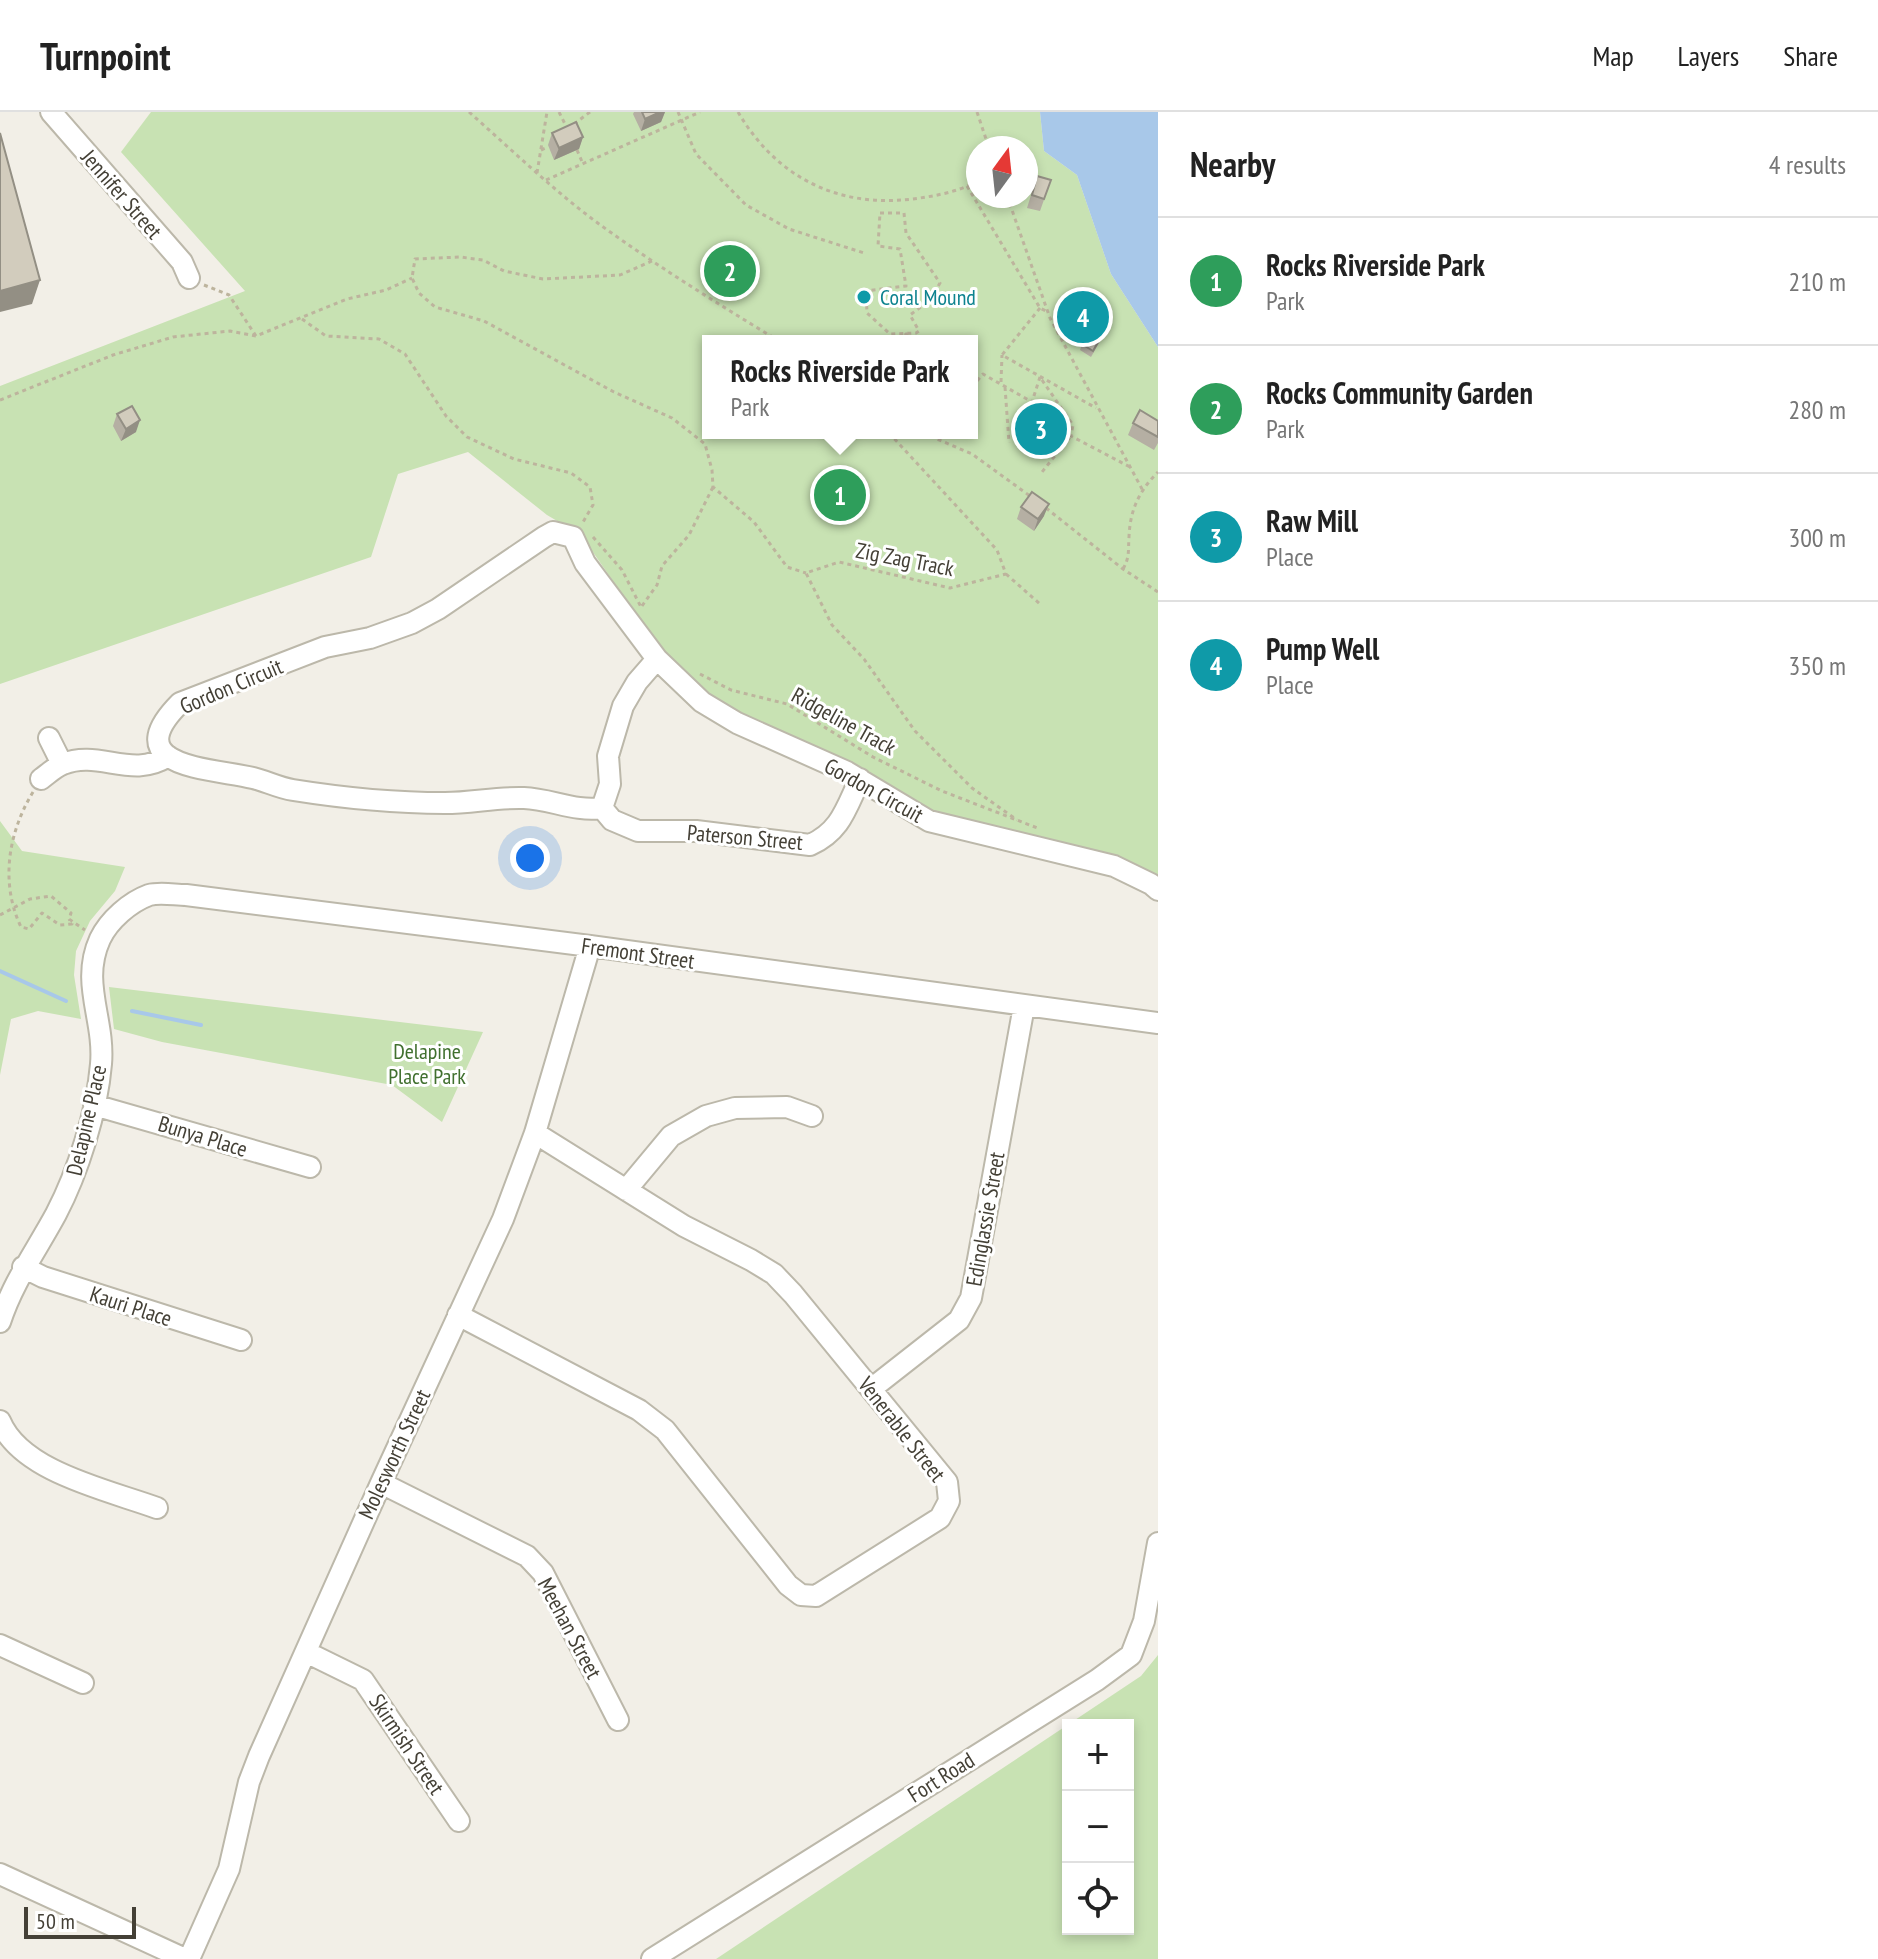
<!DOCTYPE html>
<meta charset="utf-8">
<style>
:root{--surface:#fff;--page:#f6f6f6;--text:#222;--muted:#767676;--line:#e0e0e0;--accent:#e65829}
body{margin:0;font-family:"PT Sans Narrow",sans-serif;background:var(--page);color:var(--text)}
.controls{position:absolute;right:24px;bottom:24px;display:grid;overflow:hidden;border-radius:0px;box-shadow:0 4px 12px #0003}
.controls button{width:72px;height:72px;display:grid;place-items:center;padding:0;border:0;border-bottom:2px solid var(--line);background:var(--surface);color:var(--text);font:40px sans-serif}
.compass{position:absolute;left:966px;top:24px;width:72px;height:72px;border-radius:50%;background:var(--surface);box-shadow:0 4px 12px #0003;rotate:15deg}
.scale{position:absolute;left:24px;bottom:20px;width:112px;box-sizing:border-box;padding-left:8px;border:4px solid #444036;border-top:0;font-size:22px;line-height:28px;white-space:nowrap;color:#444036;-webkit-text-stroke:6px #fff;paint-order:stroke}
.you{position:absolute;left:530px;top:746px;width:28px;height:28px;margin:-20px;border:6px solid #fff;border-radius:50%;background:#1a73e8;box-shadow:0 0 0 12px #1a73e833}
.badge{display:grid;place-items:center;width:52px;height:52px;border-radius:50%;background:var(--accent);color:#fff;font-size:26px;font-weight:700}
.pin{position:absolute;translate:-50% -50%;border:4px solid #fff;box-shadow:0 2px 8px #0006}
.popup{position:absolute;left:702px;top:223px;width:276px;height:104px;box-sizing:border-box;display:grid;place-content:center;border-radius:0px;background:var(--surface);filter:drop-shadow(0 2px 6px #0005);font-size:26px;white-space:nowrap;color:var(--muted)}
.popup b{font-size:30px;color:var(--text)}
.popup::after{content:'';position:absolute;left:50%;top:100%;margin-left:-16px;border:16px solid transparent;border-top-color:var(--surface)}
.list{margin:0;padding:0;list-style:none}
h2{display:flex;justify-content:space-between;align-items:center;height:104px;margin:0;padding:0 32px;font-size:34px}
h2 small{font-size:26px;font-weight:400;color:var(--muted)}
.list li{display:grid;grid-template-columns:52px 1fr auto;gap:24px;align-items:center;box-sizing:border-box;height:128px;padding:0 32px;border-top:2px solid var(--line)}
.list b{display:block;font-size:30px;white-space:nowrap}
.list p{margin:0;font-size:26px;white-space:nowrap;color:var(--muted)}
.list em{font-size:26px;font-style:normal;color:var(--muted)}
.icon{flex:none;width:44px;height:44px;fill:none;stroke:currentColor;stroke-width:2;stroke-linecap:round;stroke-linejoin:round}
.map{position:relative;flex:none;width:1158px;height:1847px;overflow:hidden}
header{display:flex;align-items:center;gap:48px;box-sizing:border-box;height:112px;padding:0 40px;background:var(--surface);border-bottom:2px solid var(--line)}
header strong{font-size:38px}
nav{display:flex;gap:44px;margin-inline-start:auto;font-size:28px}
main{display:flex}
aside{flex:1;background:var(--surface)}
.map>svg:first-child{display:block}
.green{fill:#c8e2b3;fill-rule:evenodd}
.water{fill:#a8c8e9}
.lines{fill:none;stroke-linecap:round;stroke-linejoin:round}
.stream{stroke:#a8c8e9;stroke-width:4}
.minor-casing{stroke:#bcb8aa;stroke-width:24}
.path{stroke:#bdb49d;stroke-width:3;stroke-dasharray:4 4;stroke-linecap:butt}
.minor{stroke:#fff;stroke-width:20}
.wall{fill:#b5afa3}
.shaded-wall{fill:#938f84}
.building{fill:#d2ccbd;stroke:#938f84;stroke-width:2}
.culture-dot{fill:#0f9aa8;stroke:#fff;stroke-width:3}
.labels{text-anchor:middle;stroke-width:6;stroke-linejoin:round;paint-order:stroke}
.street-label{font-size:22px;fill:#444036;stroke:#fff}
.culture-label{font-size:22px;fill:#0d838f;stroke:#fff;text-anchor:start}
.park-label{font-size:22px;fill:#41702f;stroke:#fff}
</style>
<header>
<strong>Turnpoint</strong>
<nav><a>Map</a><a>Layers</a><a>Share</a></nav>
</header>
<main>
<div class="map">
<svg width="1158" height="1847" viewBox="0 0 1158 1847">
<rect width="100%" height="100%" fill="#f2efe7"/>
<path class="green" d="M151,0H1040L1044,39L1077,63L1111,162L1158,235V771L932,700L742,605L701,578L654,528L581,423L547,403L468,340L398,362L371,445L0,572V274L245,179L121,40ZM978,36H1026V84H978ZM708,229H972V321H708Z
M0,709L22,739L125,755L115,779L90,809L76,839L74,863L81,907L38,899L11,907L0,963Z
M109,875L483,920L442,1010L392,973L162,930L114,917Z
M1158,1543V1847H716L1141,1564ZM1068,1613H1128V1817H1068Z"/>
<path class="water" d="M1040,0H1158V235L1111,162L1077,63L1044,39Z"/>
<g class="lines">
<path class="stream" d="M0,859L66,889
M132,899L201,913"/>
<defs>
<path id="minor" d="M51,0L182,150L189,166
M657,547L637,570L623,594L608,644L610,672L602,696C575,700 551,687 524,686C498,685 471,691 445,691C395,691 343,686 293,678C279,676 266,669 253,666C212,656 115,656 180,591L325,535L370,526L412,511L438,497L544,425L553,420L573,425L585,451L657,547L702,590L737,611L847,660L929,709L1114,754L1151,772L1158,778
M49,626L62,652
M41,667C48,662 55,655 63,652C99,637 132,668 168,644
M602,696L612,708L638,719H696L810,733C841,719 846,696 860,667
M94,993L310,1055
M626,1078L671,1024L706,1004L735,996L787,995L812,1004
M23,1155L43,1165L241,1228
M458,1203L639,1298L665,1318L788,1473L801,1483L816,1484L940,1406L949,1389L947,1370L793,1182L774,1162L751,1148L684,1114L535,1021
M0,1210C13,1170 36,1139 56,1102C78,1060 97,1000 101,952C105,907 80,871 100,827C109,808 130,790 149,783C160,780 175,783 186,783L590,834L1158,911
M871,1277L959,1208L971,1186L1024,894
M0,1309C21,1360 108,1378 157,1396
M381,1371L527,1444L543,1461L618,1608
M0,1533L83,1571
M306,1540L363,1568L459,1709
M0,1762L185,1847
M189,1847L229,1757L249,1670L259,1644L381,1371L503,1107L535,1021L590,834
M652,1847L1097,1568L1131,1543L1144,1509L1158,1431"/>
</defs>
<use href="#minor" class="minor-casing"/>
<path class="path" d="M469,0C512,38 553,78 599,112C657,154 718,192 779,229
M559,0L567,16
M678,0L696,42L746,93L789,117L864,141
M738,0C777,66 838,96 913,87C935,84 958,80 978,69
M977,0L989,36
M574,12L590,0
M541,38L548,35
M577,38L583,52
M537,61L547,0
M546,68L700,0
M967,74L1040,196L1048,200
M1007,84L1050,206L1142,377
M880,101H904L906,121L940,171L930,188L910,203L919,219L916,221L890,222L867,201L866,179L906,174L900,137L878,134Z
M652,149L620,163L543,167L504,159L483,148L460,145L415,147L412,166L419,181L435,195L484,209L614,280L672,306L705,332L712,358L713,375L754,410L787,455L806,461
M204,173L229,183L256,224
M1040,196L1002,243L1096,296
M302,207L326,224L379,227L405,242L446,304L467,325L514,347L571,361L590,375L593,393L583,410
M905,221L911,229
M1040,265L1032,290L1071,324L1042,360
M1042,268L1073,313L1071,324L1130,355
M1001,270L1002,243
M972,275L983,262L1032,290
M1005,275L1009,331
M0,288L113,243L173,225L230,219L256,224L347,187L386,178L412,166
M889,321L997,438L1006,462L950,476L839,450L806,461L832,513L864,547L915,619L972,676L1017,708
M923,321L972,342L1030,384
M1046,396L1123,457L1158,480
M593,425L622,458L642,497
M1123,457C1130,445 1128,438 1129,425C1130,398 1139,379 1158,360
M1006,462L1040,492
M642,494L657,473L662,454L689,423L713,375
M700,562L731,578L787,592L873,645L942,679L1040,717
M33,680C8,721 0,771 21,815L29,817L42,801L60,813L72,812L69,807
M0,803L30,787L51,784L71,801L69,807L85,818"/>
<use href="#minor" class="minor"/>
</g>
<path class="wall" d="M634,0H665L661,10L641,19L633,2Z
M552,21L583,25L579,37L554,48L548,33Z
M1037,64L1051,68L1040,99L1027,96Z
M1100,229L1091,245L1080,238L1082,232Z
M117,302L136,320L121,329L113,314Z
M1158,309V331L1154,338L1128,323L1133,311Z
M1021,395L1044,404L1034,419L1017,407Z"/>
<path class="shaded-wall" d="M660,0H665L661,10L641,19L645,7Z
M583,25L579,37L554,48L559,36Z
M40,168L32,192L0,200V179Z
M140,308L136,320L121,329L126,317Z
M1049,392L1044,404L1034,419L1038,407Z"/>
<path class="building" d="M642,0H660L645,7Z
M576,10L583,25L559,36L552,21Z
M0,21L40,168L0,179Z
M1037,64L1051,68L1044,87L1032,83Z
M1091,216L1102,223L1093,239L1082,232Z
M132,294L140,308L126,317L117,302Z
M1140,298L1158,309V325L1133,311Z
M1032,380L1049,392L1038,407L1021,395Z"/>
<circle class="culture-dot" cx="864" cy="185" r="8"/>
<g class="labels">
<g class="street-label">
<text transform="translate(122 82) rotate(49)" y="8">Jennifer Street</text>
<text transform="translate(905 447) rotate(11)" y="8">Zig Zag Track</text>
<text transform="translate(231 574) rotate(-23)" y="8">Gordon Circuit</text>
<text transform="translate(844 609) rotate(29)" y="8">Ridgeline Track</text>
<text transform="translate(874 678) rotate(29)" y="8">Gordon Circuit</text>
<text transform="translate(745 725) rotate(5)" y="8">Paterson Street</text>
<text transform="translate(638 841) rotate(8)" y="8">Fremont Street</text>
<text transform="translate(86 1008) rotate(-77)" y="8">Delapine Place</text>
<text transform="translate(203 1024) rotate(17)" y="8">Bunya Place</text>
<text transform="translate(985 1107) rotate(-80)" y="8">Edinglassie Street</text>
<text transform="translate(131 1194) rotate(18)" y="8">Kauri Place</text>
<text transform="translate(902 1317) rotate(52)" y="8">Venerable Street</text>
<text transform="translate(394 1342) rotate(-65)" y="8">Molesworth Street</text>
<text transform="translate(570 1516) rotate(62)" y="8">Meehan Street</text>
<text transform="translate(407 1632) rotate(56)" y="8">Skirmish Street</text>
<text transform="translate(941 1665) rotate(-32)" y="8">Fort Road</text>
</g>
<g class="culture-label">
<text x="880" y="193">Coral Mound</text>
</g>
<g class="park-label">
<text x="427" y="947">Delapine<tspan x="427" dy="25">Place Park</tspan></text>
</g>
</g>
</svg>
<div class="controls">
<button>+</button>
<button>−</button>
<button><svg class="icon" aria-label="locate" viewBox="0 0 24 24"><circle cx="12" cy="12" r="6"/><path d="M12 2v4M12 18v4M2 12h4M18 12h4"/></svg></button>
</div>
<svg class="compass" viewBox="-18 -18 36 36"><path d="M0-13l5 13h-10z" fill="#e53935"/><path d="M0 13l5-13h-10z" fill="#767676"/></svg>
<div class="scale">50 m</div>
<div class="you"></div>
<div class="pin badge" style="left:840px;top:383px;background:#2e9e5b">1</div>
<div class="popup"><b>Rocks Riverside Park</b>Park</div>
<div class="pin badge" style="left:730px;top:159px;background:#2e9e5b">2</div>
<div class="pin badge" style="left:1041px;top:317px;background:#0f9aa8">3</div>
<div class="pin badge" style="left:1083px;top:205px;background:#0f9aa8">4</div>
</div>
<aside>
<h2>Nearby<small>4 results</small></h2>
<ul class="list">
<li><span class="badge" style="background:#2e9e5b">1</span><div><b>Rocks Riverside Park</b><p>Park</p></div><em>210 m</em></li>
<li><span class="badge" style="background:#2e9e5b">2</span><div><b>Rocks Community Garden</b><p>Park</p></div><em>280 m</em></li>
<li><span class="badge" style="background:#0f9aa8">3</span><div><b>Raw Mill</b><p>Place</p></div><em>300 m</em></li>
<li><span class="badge" style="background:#0f9aa8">4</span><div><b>Pump Well</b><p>Place</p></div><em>350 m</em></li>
</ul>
</aside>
</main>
